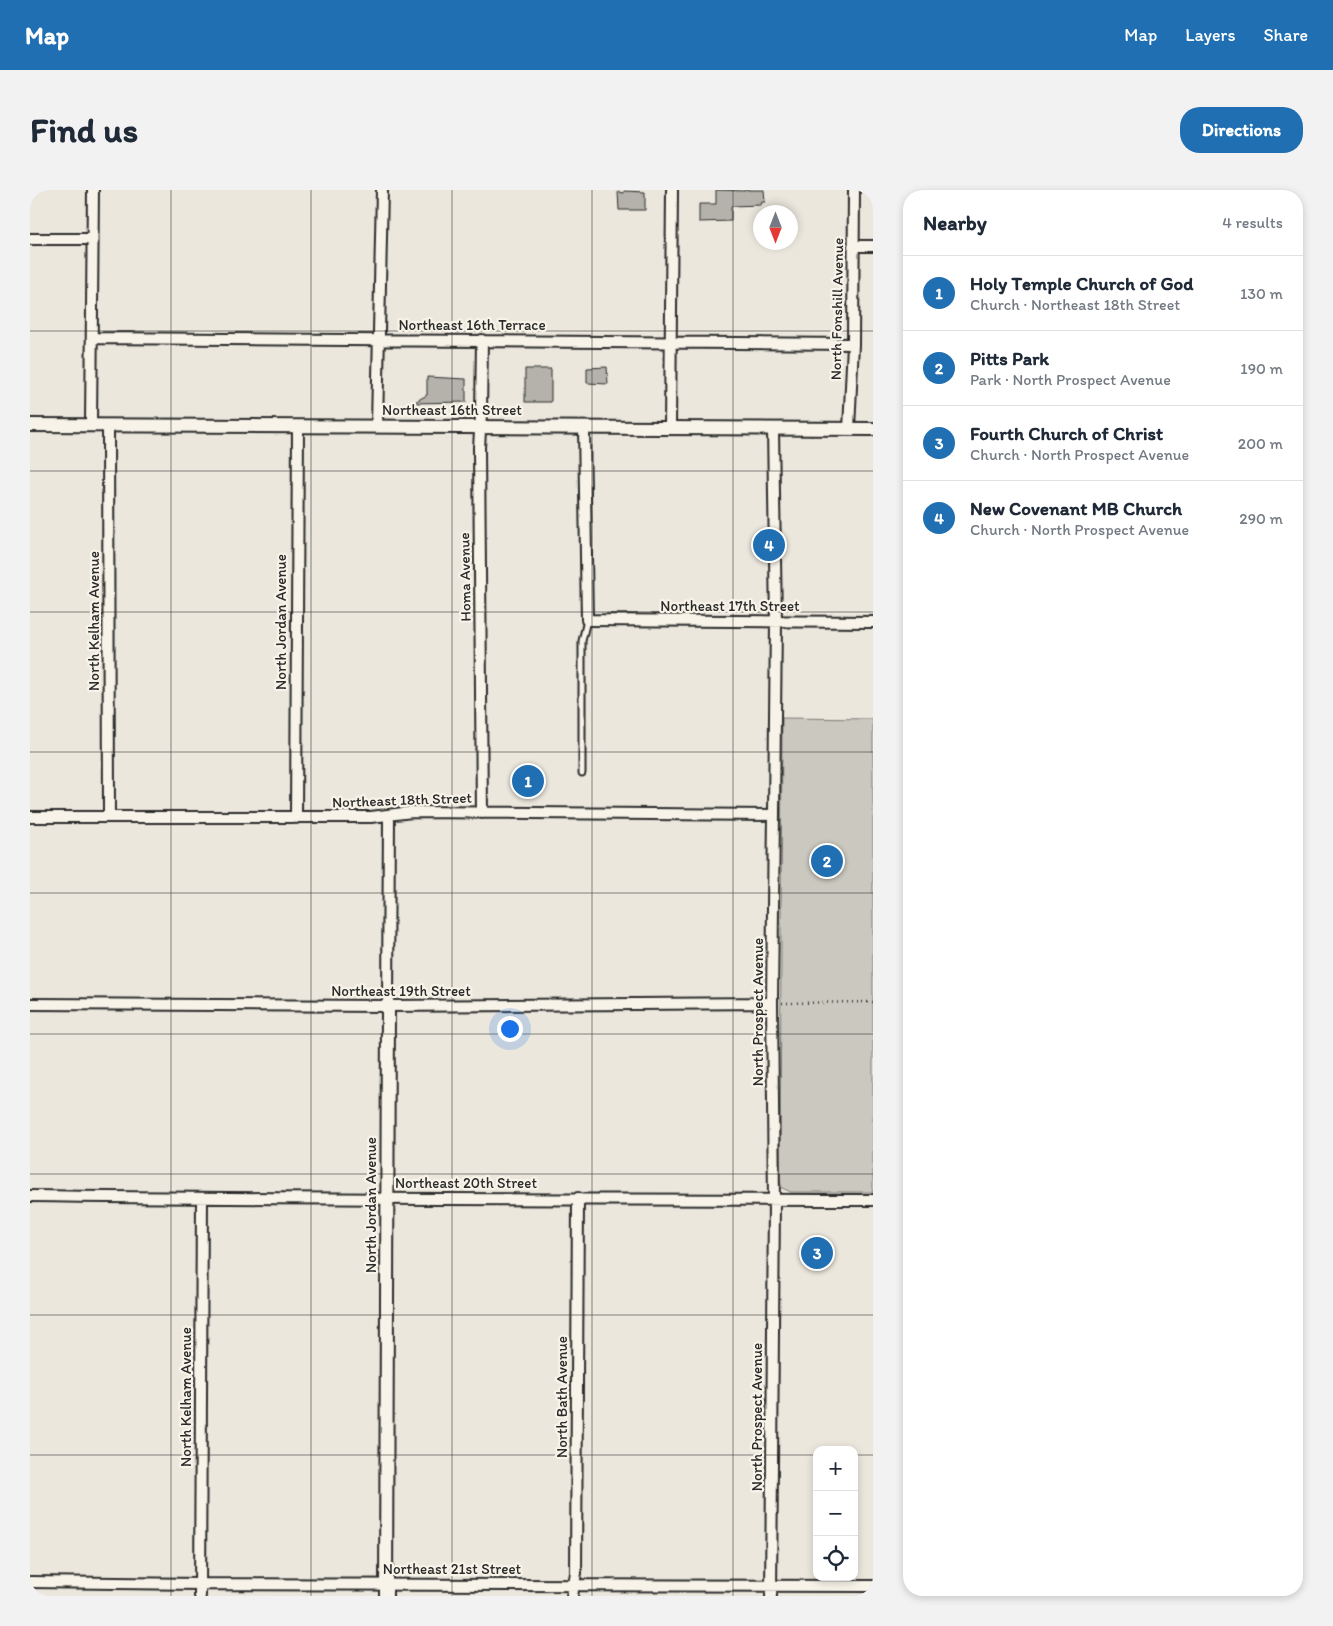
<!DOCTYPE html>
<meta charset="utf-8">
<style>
:root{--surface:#fff;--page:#f2f2f3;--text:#1f2937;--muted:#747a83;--line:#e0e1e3;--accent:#1f6fb2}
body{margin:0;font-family:Itim,sans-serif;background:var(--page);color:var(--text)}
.controls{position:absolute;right:15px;bottom:15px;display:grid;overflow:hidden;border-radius:10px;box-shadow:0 2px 8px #0003}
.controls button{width:45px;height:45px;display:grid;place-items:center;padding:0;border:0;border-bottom:1px solid var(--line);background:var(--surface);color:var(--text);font:25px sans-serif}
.compass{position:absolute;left:723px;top:15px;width:45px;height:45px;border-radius:50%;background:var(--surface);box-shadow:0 2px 8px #0003;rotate:180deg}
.you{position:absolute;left:479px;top:838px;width:18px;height:18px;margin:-12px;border:4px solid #fff;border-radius:50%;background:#1a73e8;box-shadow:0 0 0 8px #1a73e833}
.badge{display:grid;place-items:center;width:32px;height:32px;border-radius:50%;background:var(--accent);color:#fff;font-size:16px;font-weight:700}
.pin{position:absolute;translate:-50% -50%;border:2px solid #fff;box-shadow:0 1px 5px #0006}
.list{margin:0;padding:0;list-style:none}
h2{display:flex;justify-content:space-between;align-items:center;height:65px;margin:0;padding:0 20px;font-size:21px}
h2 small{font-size:16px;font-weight:400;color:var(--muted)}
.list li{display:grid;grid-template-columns:32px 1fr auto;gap:15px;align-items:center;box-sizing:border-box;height:75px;padding:0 20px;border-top:1px solid var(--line)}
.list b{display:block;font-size:19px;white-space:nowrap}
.list p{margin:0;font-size:16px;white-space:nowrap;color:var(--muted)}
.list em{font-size:16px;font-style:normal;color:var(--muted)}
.icon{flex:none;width:28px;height:28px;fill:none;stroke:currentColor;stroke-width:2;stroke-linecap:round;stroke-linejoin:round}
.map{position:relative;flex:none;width:843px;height:1406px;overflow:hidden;border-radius:20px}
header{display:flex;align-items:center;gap:30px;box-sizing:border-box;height:70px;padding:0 25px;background:var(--accent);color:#fff}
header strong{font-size:24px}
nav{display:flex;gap:28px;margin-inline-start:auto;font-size:18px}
.intro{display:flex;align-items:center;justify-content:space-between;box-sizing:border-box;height:120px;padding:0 30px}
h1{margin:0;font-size:35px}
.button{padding:12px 22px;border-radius:20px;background:var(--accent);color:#fff;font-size:18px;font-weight:700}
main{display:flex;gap:30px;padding:0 30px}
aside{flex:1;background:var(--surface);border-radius:20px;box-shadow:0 2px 8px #0003}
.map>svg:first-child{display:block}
.green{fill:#cbc8bf;stroke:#7b7a75}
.building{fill:#b5b2ab;stroke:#2b2b2b}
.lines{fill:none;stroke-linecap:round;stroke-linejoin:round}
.service-casing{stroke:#2b2b2b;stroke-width:9}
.minor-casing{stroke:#2b2b2b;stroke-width:14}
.tertiary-casing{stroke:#2b2b2b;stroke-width:16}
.path{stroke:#2b2b2b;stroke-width:2.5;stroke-dasharray:1 4;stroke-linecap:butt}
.service{stroke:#f7f3e8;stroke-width:5}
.minor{stroke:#f7f3e8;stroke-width:10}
.tertiary{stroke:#f7f3e8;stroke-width:12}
.grid{fill:none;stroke:#2b2b2b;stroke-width:1;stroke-opacity:0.55}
.labels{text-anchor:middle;stroke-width:4.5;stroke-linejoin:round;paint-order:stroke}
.street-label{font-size:15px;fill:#2b2b2b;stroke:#f7f3e8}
</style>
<header>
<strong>Map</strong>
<nav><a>Map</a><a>Layers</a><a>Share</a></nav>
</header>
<div class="intro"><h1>Find us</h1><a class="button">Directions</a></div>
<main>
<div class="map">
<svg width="843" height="1406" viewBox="0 0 843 1406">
<rect width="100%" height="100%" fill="#ebe7dd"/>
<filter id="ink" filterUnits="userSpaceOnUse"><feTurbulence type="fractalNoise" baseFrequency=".02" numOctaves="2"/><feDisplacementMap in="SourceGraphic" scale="10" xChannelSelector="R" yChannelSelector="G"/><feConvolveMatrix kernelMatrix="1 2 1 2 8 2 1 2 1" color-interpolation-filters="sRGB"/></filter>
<g filter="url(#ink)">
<path class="green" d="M752,528L843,529V1002H761L752,998L750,991Z"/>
<path class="building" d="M686,0L715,1V0H734L735,12H732L731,15L701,16V31L669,32V14H686Z
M594,1L615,2V20H589L588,2L594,3Z
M577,177L578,194L557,193V178Z
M495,179H521V212H495Z
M397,187L436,189V212L383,213L397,205Z"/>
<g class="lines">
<defs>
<path id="service" d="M552,583V451L557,430"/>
<path id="minor" d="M0,49H62
M823,56H843
M62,148L823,154
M452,150L451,224L449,258L452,623
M61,235L63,0
M78,235L79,627
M347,236L352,0
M554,237L557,430L843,432
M640,238L642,0
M819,239L823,154L824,0
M0,627H341L382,622L744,625
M266,628L268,236
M0,814L358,816L742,813
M358,816L359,625
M0,1006C281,1010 562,1009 843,1010
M0,1392L170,1394L843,1396
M170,1406L172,1008
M542,1406L546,1383L548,1008
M741,1406L744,1010L742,813L746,432L743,239"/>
<path id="tertiary" d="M0,235L843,239
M356,1406L358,816"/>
</defs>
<use href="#service" class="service-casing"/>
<use href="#minor" class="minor-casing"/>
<use href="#tertiary" class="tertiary-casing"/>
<path class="path" d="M752,813L843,812"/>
<use href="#service" class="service"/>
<use href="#minor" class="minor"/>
<use href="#tertiary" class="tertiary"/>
</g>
</g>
<path class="grid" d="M141,0V1406M281,0V1406M422,0V1406M562,0V1406M703,0V1406M0,141H843M0,281H843M0,422H843M0,562H843M0,703H843M0,844H843M0,984H843M0,1125H843M0,1265H787M824,1265H843"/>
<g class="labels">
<g class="street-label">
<text transform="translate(807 119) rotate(-89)" y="5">North Fonshill Avenue</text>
<text x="442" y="140">Northeast 16th Terrace</text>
<text x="422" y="225">Northeast 16th Street</text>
<text transform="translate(435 387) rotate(-91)" y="5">Homa Avenue</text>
<text x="700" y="421">Northeast 17th Street</text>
<text transform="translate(64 431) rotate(-90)" y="5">North Kelham Avenue</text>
<text transform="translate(251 432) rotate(-90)" y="5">North Jordan Avenue</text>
<text transform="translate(372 610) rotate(-2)" y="5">Northeast 18th Street</text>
<text x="371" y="806">Northeast 19th Street</text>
<text transform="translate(728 822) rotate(-90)" y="5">North Prospect Avenue</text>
<text x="436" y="998">Northeast 20th Street</text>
<text transform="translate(341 1015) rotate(-90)" y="5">North Jordan Avenue</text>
<text transform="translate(156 1207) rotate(-90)" y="5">North Kelham Avenue</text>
<text transform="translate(532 1207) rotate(-90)" y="5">North Bath Avenue</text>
<text transform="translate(727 1227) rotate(-90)" y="5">North Prospect Avenue</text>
<text x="422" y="1384">Northeast 21st Street</text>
</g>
</g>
</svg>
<div class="controls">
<button>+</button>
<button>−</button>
<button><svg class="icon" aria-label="locate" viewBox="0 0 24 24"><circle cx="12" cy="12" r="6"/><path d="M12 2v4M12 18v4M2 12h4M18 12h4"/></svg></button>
</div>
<svg class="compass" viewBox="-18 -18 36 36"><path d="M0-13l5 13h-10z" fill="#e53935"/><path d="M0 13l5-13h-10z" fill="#747a83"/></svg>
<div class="you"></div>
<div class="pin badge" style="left:498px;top:591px">1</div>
<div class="pin badge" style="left:797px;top:671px">2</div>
<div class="pin badge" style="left:787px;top:1063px">3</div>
<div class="pin badge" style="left:739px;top:355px">4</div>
</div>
<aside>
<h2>Nearby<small>4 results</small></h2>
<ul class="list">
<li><span class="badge">1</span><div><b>Holy Temple Church of God</b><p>Church · Northeast 18th Street</p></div><em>130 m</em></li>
<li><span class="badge">2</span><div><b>Pitts Park</b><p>Park · North Prospect Avenue</p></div><em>190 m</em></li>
<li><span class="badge">3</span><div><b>Fourth Church of Christ</b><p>Church · North Prospect Avenue</p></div><em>200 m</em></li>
<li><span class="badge">4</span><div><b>New Covenant MB Church</b><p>Church · North Prospect Avenue</p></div><em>290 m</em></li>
</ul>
</aside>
</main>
